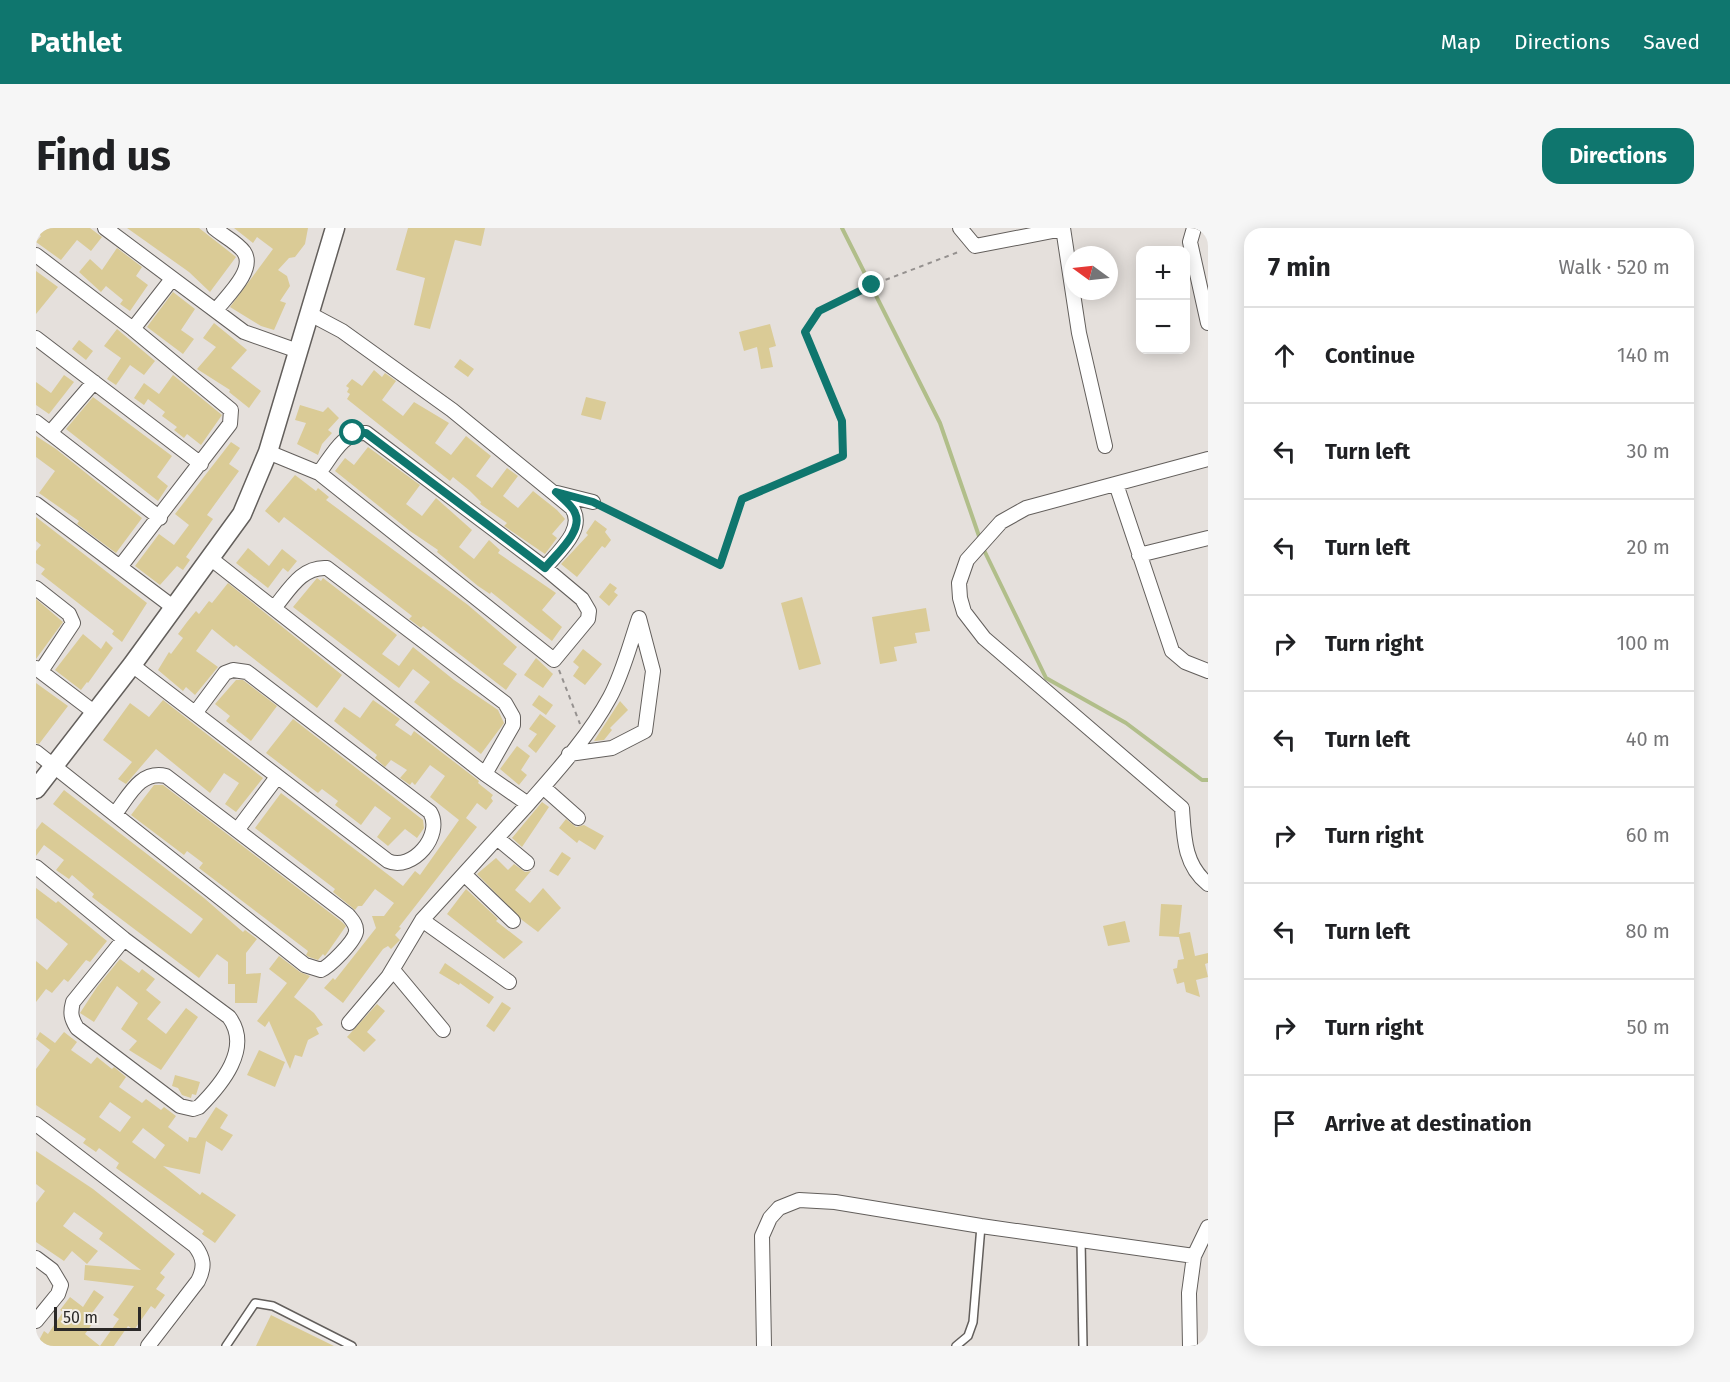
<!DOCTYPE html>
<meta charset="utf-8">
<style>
:root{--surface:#fff;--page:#f6f6f6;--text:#202124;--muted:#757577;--line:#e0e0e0;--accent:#0f766e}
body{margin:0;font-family:"Fira Sans",sans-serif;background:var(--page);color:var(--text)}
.controls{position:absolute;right:18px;top:18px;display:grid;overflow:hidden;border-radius:12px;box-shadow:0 3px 15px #0003}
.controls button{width:54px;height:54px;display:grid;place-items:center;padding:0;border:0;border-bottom:2px solid var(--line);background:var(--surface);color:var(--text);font:30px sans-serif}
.compass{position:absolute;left:1028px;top:18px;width:54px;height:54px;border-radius:50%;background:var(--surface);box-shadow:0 3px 15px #0003;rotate:285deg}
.scale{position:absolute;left:18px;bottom:15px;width:87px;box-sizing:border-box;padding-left:6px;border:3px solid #2b2928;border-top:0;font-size:16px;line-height:21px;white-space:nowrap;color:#2b2928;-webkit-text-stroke:4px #f2eee9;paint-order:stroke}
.stop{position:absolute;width:18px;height:18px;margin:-14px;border:4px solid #0f766e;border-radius:50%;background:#fff}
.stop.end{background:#0f766e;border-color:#fff;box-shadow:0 2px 6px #0008}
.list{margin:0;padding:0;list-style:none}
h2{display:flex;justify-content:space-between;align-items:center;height:78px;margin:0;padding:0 24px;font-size:26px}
h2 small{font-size:20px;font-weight:400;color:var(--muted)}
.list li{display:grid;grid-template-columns:39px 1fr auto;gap:18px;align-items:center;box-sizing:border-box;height:96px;padding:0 24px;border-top:2px solid var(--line)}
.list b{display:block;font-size:22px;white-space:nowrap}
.list em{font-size:20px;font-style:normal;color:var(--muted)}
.icon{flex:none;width:33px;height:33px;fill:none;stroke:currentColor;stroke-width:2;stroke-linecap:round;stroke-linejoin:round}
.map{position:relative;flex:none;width:1172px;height:1118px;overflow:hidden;border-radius:18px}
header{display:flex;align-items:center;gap:36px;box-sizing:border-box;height:84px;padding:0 30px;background:var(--accent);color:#fff}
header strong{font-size:28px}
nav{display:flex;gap:33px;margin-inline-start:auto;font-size:21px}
.intro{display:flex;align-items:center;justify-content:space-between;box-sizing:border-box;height:144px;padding:0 36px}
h1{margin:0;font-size:42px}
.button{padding:15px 27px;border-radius:18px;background:var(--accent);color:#fff;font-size:21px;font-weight:700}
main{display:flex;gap:36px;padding:0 36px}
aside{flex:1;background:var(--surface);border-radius:18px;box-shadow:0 3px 15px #0003}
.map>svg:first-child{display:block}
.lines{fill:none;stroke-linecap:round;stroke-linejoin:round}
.stream{stroke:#b1be8a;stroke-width:4}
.building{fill:#dacb96;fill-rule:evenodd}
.lane-casing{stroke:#635f5c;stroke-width:10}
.street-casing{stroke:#635f5c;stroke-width:16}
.secondary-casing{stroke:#635f5c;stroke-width:21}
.path{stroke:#95918f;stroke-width:2;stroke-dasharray:4.5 4.5;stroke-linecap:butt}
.lane{stroke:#fff;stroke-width:7}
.street{stroke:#fff;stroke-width:14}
.secondary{stroke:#fff;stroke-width:18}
.route{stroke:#0f766e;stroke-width:8}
</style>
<header>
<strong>Pathlet</strong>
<nav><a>Map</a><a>Directions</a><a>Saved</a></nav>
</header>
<div class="intro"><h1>Find us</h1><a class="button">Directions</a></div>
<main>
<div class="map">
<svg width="1172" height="1118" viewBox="0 0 1172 1118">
<rect width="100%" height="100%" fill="#e5e0dc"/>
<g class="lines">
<path class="stream" d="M806,0L904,195L944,311
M946,318L1010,450L1090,495L1166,552H1172"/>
</g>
<path class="building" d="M0,0H54L66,9L55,23L41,12L25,32L0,14L5,8L0,4Z
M91,0H163L200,29L174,64L153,44Z
M198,0H272L269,16L259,29L253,30L242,42L251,48L254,58L244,73L250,75L238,102L225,98L194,79L237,21L221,9L217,15Z
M372,0H449L445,18L419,12L394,101L378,97L389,50L360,42Z
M81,20L106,39L100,48L112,57L94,83L84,76L87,72L70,58L65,64L43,44L54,31L66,42Z
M0,43L22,59L0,86Z
M137,64L159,81L145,102L158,111L147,126L111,99Z
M178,95L211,122L195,140L225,163L213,180L193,164L194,162L161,141L180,119L167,110Z
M734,96L740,118L733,120L737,139L725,141L721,119L708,123L703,104Z
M81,101L119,133L108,147L94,137L80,157L71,151L85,130L68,118Z
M43,112L57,123L50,132L36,121Z
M424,131L438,141L432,149L418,139Z
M338,142L346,149L349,145L360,153L346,172L367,188L378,174L413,195L399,215L415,227L430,208L455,228L440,248L456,260L471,240L482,248L467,268L482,280L497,263L521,282L529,291L516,306L521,310L509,326L468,298L471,295L444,276L445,274L433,262L417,249L414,253L311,171L314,166L311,164L313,160L310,158L316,151L326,158Z
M28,147L38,154L13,186L0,177V154L15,165Z
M137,147L186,187L165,217L151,206L148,210L138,202L141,199L126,188L129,184L112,171L108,177L98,170L108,155L123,166Z
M57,169L136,228L121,249L132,258L122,273L30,201Z
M550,169L570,174L565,192L545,187Z
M264,177L287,184L292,179L303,190L292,202L296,205L286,216L282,227L261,216L270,195L259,192Z
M0,208L20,221L106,290L80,325L41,296L43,293L3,265L19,243L0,229Z
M195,214L204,220L193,236L203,243L171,287L177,291L150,329L154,332L147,342L141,338L124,357L99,338L123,306L138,317L153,297L139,286Z
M332,219L384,257L370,276L386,288L400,270L436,302L423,319L438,331L453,312L464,322L462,325L520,365L506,382L526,399L516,413L455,364L454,366L442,358L401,324L402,322L374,303L299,243L309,230L318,237Z
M259,247L280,263L282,260L293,269L290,272L432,377L481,419L467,436L481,446L470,462L387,398L385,400L373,391L376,388L248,289L243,295L229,283Z
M0,289L111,375L86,414L76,406L78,403L5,346L9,341L0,335V323L5,317L0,313Z
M559,292L571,301L569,304L575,312L569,320L566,318L541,349L525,336L552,307L550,305Z
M212,320L233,338L246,321L261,333L252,344L247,340L232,360L200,335Z
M281,350L285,353L287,350L361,407L346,426L363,438L377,419L418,452L462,482L468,495L445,526L378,474L394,454L377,441L363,460L257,379Z
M192,355L306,447L281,480L200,417L198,419L176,401L160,423L182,439L159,467L150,459L147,463L122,442L133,424L135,426L147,410L142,406L151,394L160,383L163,386L173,373L176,375Z
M574,355L581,360L578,364L582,367L573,378L563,369Z
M766,369L785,436L763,442L745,375Z
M0,371L27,394L0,431Z
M890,380L894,403L879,405L881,415L858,419L861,433L844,436L836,389Z
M47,406L65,421L70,413L77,420L52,455L51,454L45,462L19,442Z
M547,421L566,436L549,457L537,448L543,439L537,434Z
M500,430L517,446L507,460L488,447Z
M200,452H207L241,478L215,513L190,493L194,488L179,476Z
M0,455L32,478L3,516L0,515Z
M503,467L517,477L510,487L496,477Z
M127,472L227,550L200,584L189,576L203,555L188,545L174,565L120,521L90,556L82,551L96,534L67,512L94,475L113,489Z
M337,472L364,491L359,497L375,508L378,503L443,553L442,555L457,567L455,570L457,573L450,582L441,575L430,590L441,599L363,699L365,700L359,707L364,712L355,721L352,718L347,721L307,775L288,760L297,750L299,752L340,700L336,688H348L358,675L339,661L326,678H322L319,682L297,664L299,661L219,600L245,565L367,658L379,643L384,647L423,592L394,569L409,548L394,537L379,557L376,554L374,557L364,550L371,542L355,532L349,539L339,530L341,527L298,493L308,479L324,490Z
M584,473L592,482L574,500L576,502L568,512L558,513Z
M504,486L520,498L500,525L492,518L501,506L493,501Z
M257,491L387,592L388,600L381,610L369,601L352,618L341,609L355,590L339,578L325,597L299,577L302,573L286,561L282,565L230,525Z
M481,518L494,528L485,542L491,547L483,557L464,541Z
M118,557H127L306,694L310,698L289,728L287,726L282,732L273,729L270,727L272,723L163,640L167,635L151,623L148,627L95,587Z
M28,562L168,670L207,704L209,702L221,711L210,725V746L225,745L221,775H199V756H192V734L181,726L163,750L56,669L58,666L36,647L33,651L20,642L28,632L8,617L0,628V602L6,594L155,706L167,691L17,576Z
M506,574L513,579L486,619L476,610Z
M530,591L540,599L548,597L568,608L559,622L543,612L541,615L523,600Z
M526,624L535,630L522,648L513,643Z
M460,630L472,642L478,636L489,644L495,643L479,662L494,675L507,660L525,680L502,704L486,692L441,646Z
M0,660L20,675L22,673L71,713L54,734L50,732L32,754L28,751L16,765L10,761L0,774V733L11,742L32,716L0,690Z
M430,661L462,691L460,693L487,714L468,731L411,686Z
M1125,676L1146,677L1143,706L1154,704L1159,728L1172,725V735L1169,736L1172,749L1160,752L1164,769L1150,764L1148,754L1141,756L1137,741L1141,740L1142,732L1148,731L1143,709L1123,708Z
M1089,693L1094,714L1072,718L1067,698Z
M243,728L264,744L274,748L258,769L278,785L287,797L280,800L283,806L272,812L266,829L259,827L254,841L233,793L229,799L221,793L251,755L233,741Z
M84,731L103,745L106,741L119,751L110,762L125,774L111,791L130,806L150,780L162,789L125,842L93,822L101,813L85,801L102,775L81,758L58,794L44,785L61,759Z
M409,735L458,769L453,776L424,755L423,757L403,745Z
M466,774L475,780L458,804L450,798Z
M341,776L349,783L331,804L340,812L328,824L311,809Z
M4,804L19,815L28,804L41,814L35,822L55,836L61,829L76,841L78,839L90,849L83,859L106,875L110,871L125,882L128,879L140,888L132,899L152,914L153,909L160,910L180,879L192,887L184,900L197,907L186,923L170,913L164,946L127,938L164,967L166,964L200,987L179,1015L166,1006L168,1003L80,940L83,935L63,920L60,924L47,915L50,911L0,877V841L14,822L0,811ZM74,874L95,889L84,904L63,889ZM107,900L129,917L119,931L96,914Z
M223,822L249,834L239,859L211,847Z
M139,847L164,854L160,867L156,866L155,870L146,867L142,860L136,858Z
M0,923L57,961L139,1026L124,1045L129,1049L120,1061L129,1067L119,1081L115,1078L98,1102L92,1098L78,1118H0L8,1103L12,1106L27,1084L24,1082L34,1069L47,1079L58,1062L68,1069L56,1085L61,1089L49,1106L64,1118L83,1091L77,1087L98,1058L48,1052L49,1037L105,1042L63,1011L67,1005L38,984L27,998L62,1023L51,1036L36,1023L28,1033L0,1014V975L9,963L0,956Z
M235,1087L249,1094L298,1118H220Z"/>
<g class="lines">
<defs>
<path id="lane" d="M1045,1012L1047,1118
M190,1118L219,1075L237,1078L316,1118
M920,1118L932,1108L937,1094L945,998"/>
<path id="street" d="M69,0L208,104L262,123
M178,0C186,7 202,15 208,24C220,42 190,69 180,82
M924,0L939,18L1027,1
M1027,0L1043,105L1069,218
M1158,0L1154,14L1172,95
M0,27L97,101L195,182L194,196L84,339
M274,86L306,103L416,182L536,280C550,301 522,324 509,340
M97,101L136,51
M0,110L165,236
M0,194L124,290
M14,205L58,154
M232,224L283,245L518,432L552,391L553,383L546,371L509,340L330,205C307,203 296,228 283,245
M1172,231L990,280L965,294L931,332L923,355L924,370L928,384L948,410L1146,580C1148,609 1148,637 1172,656
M1080,256L1136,423L1149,434L1172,443
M521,265L557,274
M0,276L137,379
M1103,327L1172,310
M174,330L449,546L492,576
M0,360L33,386L37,395L5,443
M239,379C253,362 266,338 291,340L469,475L477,489V497L449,546
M96,437L352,633C376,644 408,607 394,584L211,444L197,442L189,445L160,484
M0,440L58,484
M0,524L269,737L285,742C294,738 318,714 320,704C321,697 316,692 312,687L130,548C104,542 93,568 79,586
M507,559L542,590
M202,601L241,549
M461,610L491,635
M0,639L88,711L193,789C216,820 186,856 163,879L157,881L144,878L41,800C35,790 34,785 37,774L88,711
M428,646L477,693
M386,692L473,754
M357,742L407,802
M313,795L352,749L386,692L492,576C521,543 553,508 574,469C587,445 594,416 603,390L617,443L609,503L576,520L533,526
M0,896L159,1018C168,1030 169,1039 162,1053L112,1118
M0,1030L16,1042L25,1057L22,1066L0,1093
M728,1118L726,1008L734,990L743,980L763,972L799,974L945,998L1158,1028
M1154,1118L1153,1065L1158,1028L1172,999"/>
<path id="secondary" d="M0,561L96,437L206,286L232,224L299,0"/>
</defs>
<use href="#lane" class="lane-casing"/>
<use href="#street" class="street-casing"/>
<use href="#secondary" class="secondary-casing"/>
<path class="path" d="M567,278L684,337L707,271L807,228L806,193L769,104L783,83L836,57L925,23
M523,442L544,496"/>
<use href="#lane" class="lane"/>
<use href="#street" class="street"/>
<use href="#secondary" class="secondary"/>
</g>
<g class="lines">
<path class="route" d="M317,205H330L509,340C519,327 548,303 539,285C536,277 526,270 520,264L557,274L684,337L706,271L807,228L806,193L769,104L783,83L836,57"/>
</g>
</svg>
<div class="controls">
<button>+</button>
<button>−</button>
</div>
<svg class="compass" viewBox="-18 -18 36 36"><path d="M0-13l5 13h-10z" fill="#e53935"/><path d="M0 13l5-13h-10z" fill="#757577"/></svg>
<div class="scale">50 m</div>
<div class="stop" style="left:317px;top:205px"></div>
<div class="stop end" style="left:836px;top:57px"></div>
</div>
<aside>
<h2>7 min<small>Walk · 520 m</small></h2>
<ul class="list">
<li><svg class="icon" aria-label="ahead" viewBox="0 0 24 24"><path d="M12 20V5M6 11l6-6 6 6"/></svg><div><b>Continue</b></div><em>140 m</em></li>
<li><svg class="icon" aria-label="left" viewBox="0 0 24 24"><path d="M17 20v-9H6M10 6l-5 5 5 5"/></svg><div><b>Turn left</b></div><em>30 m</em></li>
<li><svg class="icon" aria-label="left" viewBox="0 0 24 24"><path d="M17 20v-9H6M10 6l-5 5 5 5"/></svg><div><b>Turn left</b></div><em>20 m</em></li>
<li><svg class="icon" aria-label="right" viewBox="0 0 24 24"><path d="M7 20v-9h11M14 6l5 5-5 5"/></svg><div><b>Turn right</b></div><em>100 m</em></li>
<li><svg class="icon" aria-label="left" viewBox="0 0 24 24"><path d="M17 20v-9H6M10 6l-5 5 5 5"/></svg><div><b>Turn left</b></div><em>40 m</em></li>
<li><svg class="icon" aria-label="right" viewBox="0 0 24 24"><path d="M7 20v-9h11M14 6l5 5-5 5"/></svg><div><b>Turn right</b></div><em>60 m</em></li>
<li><svg class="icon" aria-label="left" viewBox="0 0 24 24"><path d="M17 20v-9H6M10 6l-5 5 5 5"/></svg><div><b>Turn left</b></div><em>80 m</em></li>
<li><svg class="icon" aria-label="right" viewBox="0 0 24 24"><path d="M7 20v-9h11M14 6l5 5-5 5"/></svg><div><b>Turn right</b></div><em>50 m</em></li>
<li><svg class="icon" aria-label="arrive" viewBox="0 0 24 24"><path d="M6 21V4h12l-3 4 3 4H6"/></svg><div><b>Arrive at destination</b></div></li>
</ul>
</aside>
</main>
